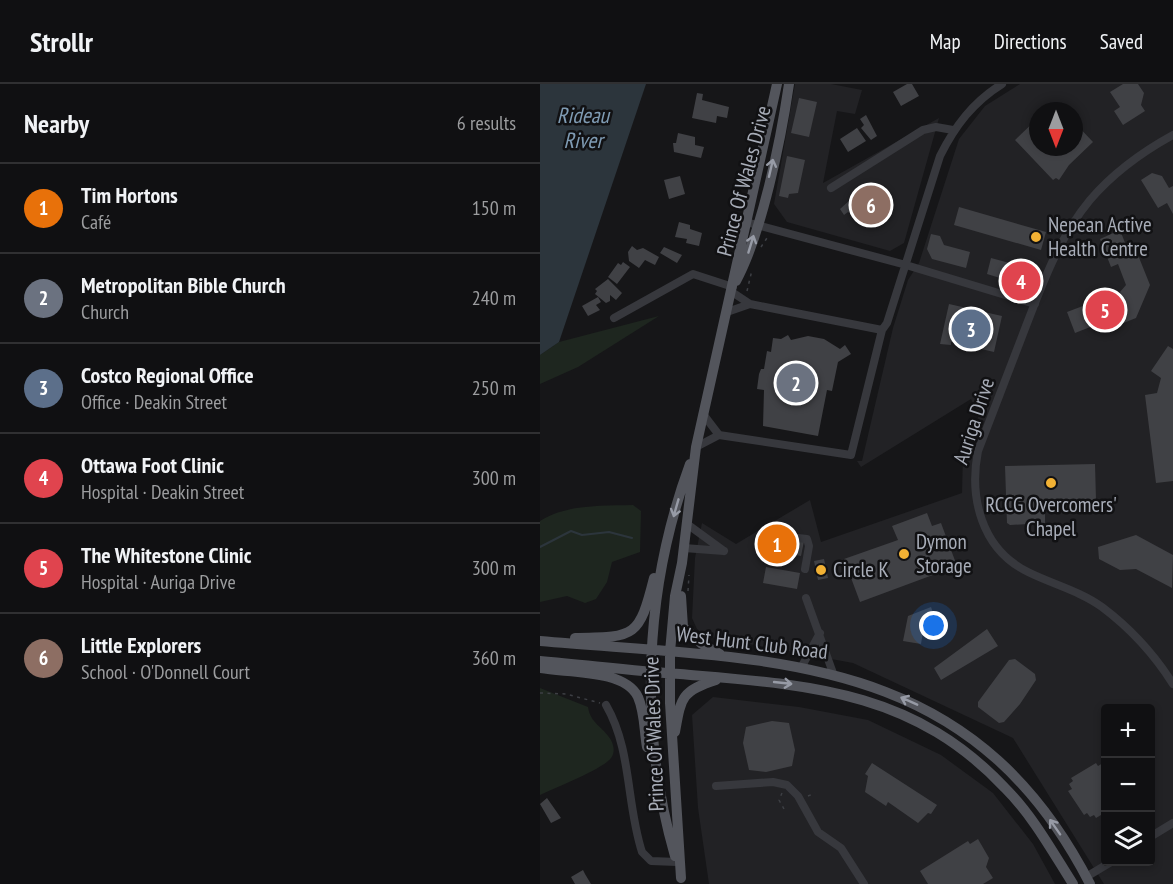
<!DOCTYPE html>
<meta charset="utf-8">
<style>
:root{--surface:#101012;--page:#1e1e20;--text:#f1f3f6;--muted:#9c9d9f;--line:#303032;--accent:#7c3aed}
body{margin:0;font-family:"PT Sans Narrow",sans-serif;background:var(--page);color:var(--text)}
.controls{position:absolute;right:18px;bottom:18px;display:grid;overflow:hidden;border-radius:6px;box-shadow:0 3px 9px #0003}
.controls button{width:54px;height:54px;display:grid;place-items:center;padding:0;border:0;border-bottom:2px solid var(--line);background:var(--surface);color:var(--text);font:30px sans-serif}
.compass{position:absolute;left:489px;top:18px;width:54px;height:54px;border-radius:50%;background:var(--surface);box-shadow:0 3px 9px #0003;rotate:180deg}
.you{position:absolute;left:394px;top:542px;width:21px;height:21px;margin:-15px;border:4px solid #fff;border-radius:50%;background:#1a73e8;box-shadow:0 0 0 9px #1a73e833}
.badge{display:grid;place-items:center;width:39px;height:39px;border-radius:50%;background:var(--accent);color:#fff;font-size:20px;font-weight:700}
.pin{position:absolute;translate:-50% -50%;border:3px solid #fff;box-shadow:0 2px 6px #0006}
.list{margin:0;padding:0;list-style:none}
h2{display:flex;justify-content:space-between;align-items:center;height:78px;margin:0;padding:0 24px;font-size:26px}
h2 small{font-size:20px;font-weight:400;color:var(--muted)}
.list li{display:grid;grid-template-columns:39px 1fr auto;gap:18px;align-items:center;box-sizing:border-box;height:90px;padding:0 24px;border-top:2px solid var(--line)}
.list b{display:block;font-size:22px;white-space:nowrap}
.list p{margin:0;font-size:20px;white-space:nowrap;color:var(--muted)}
.list em{font-size:20px;font-style:normal;color:var(--muted)}
.icon{flex:none;width:33px;height:33px;fill:none;stroke:currentColor;stroke-width:2;stroke-linecap:round;stroke-linejoin:round}
.map{position:relative;flex:none;width:633px;height:800px;overflow:hidden}
header{display:flex;align-items:center;gap:36px;box-sizing:border-box;height:84px;padding:0 30px;background:var(--surface);border-bottom:2px solid var(--line)}
header strong{font-size:28px}
nav{display:flex;gap:33px;margin-inline-start:auto;font-size:21px}
main{display:flex}
aside{flex:1;background:var(--surface)}
.map>svg:first-child{display:block}
.built{fill:#222225;fill-rule:evenodd}
.green{fill:#1e261f}
.water{fill:#2c353c}
.lines{fill:none;stroke-linecap:round;stroke-linejoin:round}
.stream{stroke:#2c353c;stroke-width:2}
.building{fill:#404145}
.path{stroke:#3d3f44;stroke-width:1.5;stroke-dasharray:3 4.5;stroke-linecap:butt}
.minor{stroke:#37383d;stroke-width:8}
.major{stroke:#53555c;stroke-width:10}
.oneway{stroke:#979ba6}
.poi-dot{fill:#f2b134;stroke:#111113;stroke-width:2}
.labels{text-anchor:middle;stroke-width:5;stroke-linejoin:round;paint-order:stroke}
.street-label{font-size:21px;fill:#a8adb8;stroke:#111113}
.poi-label{font-size:21px;fill:#a8adb8;stroke:#111113;text-anchor:start}
.water-label{font-size:22px;font-style:italic;fill:#7f9bb3;stroke:#111113}
</style>
<header>
<strong>Strollr</strong>
<nav><a>Map</a><a>Directions</a><a>Saved</a></nav>
</header>
<main>
<aside>
<h2>Nearby<small>6 results</small></h2>
<ul class="list">
<li><span class="badge" style="background:#e8710a">1</span><div><b>Tim Hortons</b><p>Café</p></div><em>150 m</em></li>
<li><span class="badge" style="background:#6b7280">2</span><div><b>Metropolitan Bible Church</b><p>Church</p></div><em>240 m</em></li>
<li><span class="badge" style="background:#5c6f8a">3</span><div><b>Costco Regional Office</b><p>Office · Deakin Street</p></div><em>250 m</em></li>
<li><span class="badge" style="background:#e0444e">4</span><div><b>Ottawa Foot Clinic</b><p>Hospital · Deakin Street</p></div><em>300 m</em></li>
<li><span class="badge" style="background:#e0444e">5</span><div><b>The Whitestone Clinic</b><p>Hospital · Auriga Drive</p></div><em>300 m</em></li>
<li><span class="badge" style="background:#8d6e63">6</span><div><b>Little Explorers</b><p>School · O'Donnell Court</p></div><em>360 m</em></li>
</ul>
</aside>
<div class="map">
<svg width="633" height="800" viewBox="0 0 633 800">
<rect width="100%" height="100%" fill="#161618"/>
<path class="built" d="M255,0H291L322,6L315,30L297,27L283,99L399,34L364,159L350,167L247,138L234,120Z
M480,0H633V800H564L473,654L313,579L166,552L157,545L152,534L155,474L162,439L196,460L270,416L281,458L422,409L423,370L439,331L431,315L321,383L317,377H322L353,244L368,196L379,179L419,55L445,22ZM498,27H534V63H498ZM566,624H610V778H566Z
M173,613L259,623L328,636L401,671L453,709L493,760L515,800H169L158,724L152,631Z"/>
<path class="green" d="M119,232L38,283L0,300V271L19,258Z
M93,421L101,427L100,468L72,478L67,498L56,515L45,519L27,512L0,518V437C27,420 61,422 93,421Z
M0,604L48,623C50,639 63,643 71,656C74,662 75,669 71,674C63,685 15,704 0,711Z"/>
<path class="water" d="M0,0H106L19,258L0,271Z"/>
<g class="lines">
<path class="stream" d="M0,463L31,447L42,451L69,448L92,454"/>
</g>
<path class="building" d="M367,0H372L379,12L361,22L353,8Z
M583,0H598L604,9L601,21L605,27L583,41L574,27L580,23L570,8Z
M157,9L163,10L162,16L189,23L187,34L177,32L176,39L152,34Z
M259,14L277,18L269,53L251,49Z
M326,31L337,52L331,56L321,44L324,41L320,35Z
M498,34V63H534V38L553,58L529,81L519,96L516,94L513,96L475,56Z
M317,44L326,57L308,68L300,55Z
M138,49L155,53V61L164,63L161,74L134,68L133,59H136Z
M247,72L265,76L258,109L249,110L248,114L239,112Z
M612,89L622,92L629,104L633,102V130L627,119L618,124L601,96Z
M140,92L145,110L129,115L124,96Z
M333,111L341,124L332,130L330,127L316,133L308,128L304,131L300,125L310,116L312,118L315,116L321,123L326,121L324,117Z
M419,123L506,148L501,166L414,141Z
M139,138L150,141V145L162,149L159,162L146,159L147,155L135,153Z
M580,146L591,174L598,171L610,201L596,234L566,246L563,238L535,249L527,228L556,217L559,225L579,217L582,211L580,208L586,201L578,180L571,183L560,155Z
M391,150L400,152L404,161L430,168L426,184L392,175L387,165Z
M92,162L97,166L103,164L119,173L115,181L105,176L99,184L89,177L88,168Z
M124,163L142,171L137,179L120,169Z
M451,174L477,181L485,177L494,179L489,194L480,200L447,190Z
M83,178L90,183L77,200L68,193L78,179L81,181Z
M68,195L82,209L76,216L70,211V217L66,219L55,210L57,207L55,205Z
M58,213L61,218L56,221L60,226L48,232L42,222Z
M409,220L462,232L454,268L411,258V261L400,260Z
M248,251L251,256L268,252L284,255L300,265L305,261L311,270L298,278L292,307L287,306L278,352L223,342L224,306L217,305L219,290L221,285H224L227,267L231,268L233,254L241,255Z
M628,262L633,265V397L616,399L605,311L617,309L621,294L611,287Z
M555,380L556,416L505,417V439L470,441L467,439L465,382Z
M387,429L392,442L401,439L417,482L320,518L304,475L358,456L352,442Z
M232,451L264,457L261,472L230,466Z
M596,451L633,471L632,504L596,485L580,486L559,475L558,463Z
M284,475L288,494L278,496L274,477Z
M226,483L260,489L257,505L223,499Z
M391,523L397,540L383,548L381,560L363,557L368,532Z
M447,545L458,562L401,596L394,584Z
M475,575L495,590L496,596L480,620L464,638L459,639L438,623V618L469,576Z
M232,637L249,639L255,666L252,682L226,688L209,686L203,659L206,643Z
M332,679L397,721L391,730L388,729L378,739L348,718L346,722L325,708L328,692L325,690Z
M556,679L558,682L563,679L566,684V728L556,734L554,731L550,733L547,729L544,731L528,707L532,705L529,700L533,697L531,694Z
M7,714L21,734L11,739L0,720Z
M438,755L449,774L446,783L453,794L443,800H388L380,787L428,757L430,760Z
M43,786L45,790L51,800H35L31,793Z"/>
<g class="lines">
<path class="path" d="M221,163L227,154
M207,207L212,186
M148,507L149,491
M0,609L26,610L60,619
M242,709L239,716L244,725
M268,712L275,709"/>
<path class="minor" d="M633,51C602,68 574,88 550,116C520,152 503,198 486,242C470,284 454,325 438,367C429,413 441,465 488,488C512,500 540,507 562,523C590,544 614,570 633,600
M291,104L383,46L396,43L413,46
M206,138L366,181L495,220
M192,208L210,220L342,246L347,239L400,72C415,42 433,18 462,0
M187,228L210,220
M74,234L153,190L193,203
M163,330L179,351
M156,363L179,351L311,371L342,246
M147,440L184,467
M221,450L267,455L269,462L265,485
M144,464L184,467
M266,514L293,589
M262,582L280,549
M66,621C92,666 86,719 102,768L111,777L137,778
M176,702L233,698L247,701L258,712L278,748L301,764L324,800
M610,753L633,739
M546,793L571,778"/>
<path class="major" d="M196,197C222,149 241,55 249,0
M141,512L143,543L162,560L180,570
M35,554C95,553 99,554 114,494
M0,557C229,577 429,564 550,800
M0,577C47,581 93,587 140,590C267,601 372,605 465,704C493,732 512,767 533,800
M0,584C27,589 85,585 98,613C105,629 104,647 107,663
M135,648C141,614 141,607 176,596
M135,772C98,644 104,505 150,380
M141,794L130,619V568L135,512L142,479L156,363L237,0"/>
</g>
<defs><path id="oneway-shaft" d="M-6 0H5M1.5-3L5.5 0L1.5 3" fill="none" stroke-width="1.6" stroke-linecap="round" stroke-linejoin="round" transform="scale(1.5)"/></defs>
<g class="oneway">
<use href="#oneway-shaft" transform="translate(231 84) rotate(-77)"/>
<use href="#oneway-shaft" transform="translate(211 160) rotate(-73)"/>
<use href="#oneway-shaft" transform="translate(136 424) rotate(106)"/>
<use href="#oneway-shaft" transform="translate(243 599) rotate(6)"/>
<use href="#oneway-shaft" transform="translate(369 617) rotate(-156)"/>
<use href="#oneway-shaft" transform="translate(515 743) rotate(-125)"/>
</g>
<g class="poi-dot">
<circle cx="496" cy="153" r="6"/>
<circle cx="511" cy="399" r="6"/>
<circle cx="364" cy="470" r="6"/>
<circle cx="281" cy="486" r="6"/>
</g>
<g class="labels">
<g class="street-label">
<text transform="translate(204 97) rotate(-75)" y="7">Prince Of Wales Drive</text>
<text transform="translate(434 337) rotate(-72)" y="7">Auriga Drive</text>
<text transform="translate(212 559) rotate(7)" y="7">West Hunt Club Road</text>
<text transform="translate(114 650) rotate(-92)" y="7">Prince Of Wales Drive</text>
</g>
<g class="poi-label">
<text x="508" y="148">Nepean Active<tspan x="508" dy="24">Health Centre</tspan></text>
<text x="511" y="428" text-anchor="middle">RCCG Overcomers'<tspan x="511" dy="24">Chapel</tspan></text>
<text x="376" y="465">Dymon<tspan x="376" dy="24">Storage</tspan></text>
<text x="293" y="493">Circle K</text>
</g>
<g class="water-label">
<text x="43" y="39">Rideau<tspan x="43" dy="25">River</tspan></text>
</g>
</g>
</svg>
<div class="controls">
<button>+</button>
<button>−</button>
<button><svg class="icon" aria-label="layers" viewBox="0 0 24 24"><path d="M12 4l9 5-9 5-9-5zM3 14l9 5 9-5"/></svg></button>
</div>
<svg class="compass" viewBox="-18 -18 36 36"><path d="M0-13l5 13h-10z" fill="#e53935"/><path d="M0 13l5-13h-10z" fill="#9c9d9f"/></svg>
<div class="you"></div>
<div class="pin badge" style="left:237px;top:460px;background:#e8710a">1</div>
<div class="pin badge" style="left:256px;top:299px;background:#6b7280">2</div>
<div class="pin badge" style="left:431px;top:245px;background:#5c6f8a">3</div>
<div class="pin badge" style="left:481px;top:197px;background:#e0444e">4</div>
<div class="pin badge" style="left:565px;top:226px;background:#e0444e">5</div>
<div class="pin badge" style="left:331px;top:121px;background:#8d6e63">6</div>
</div>
</main>
